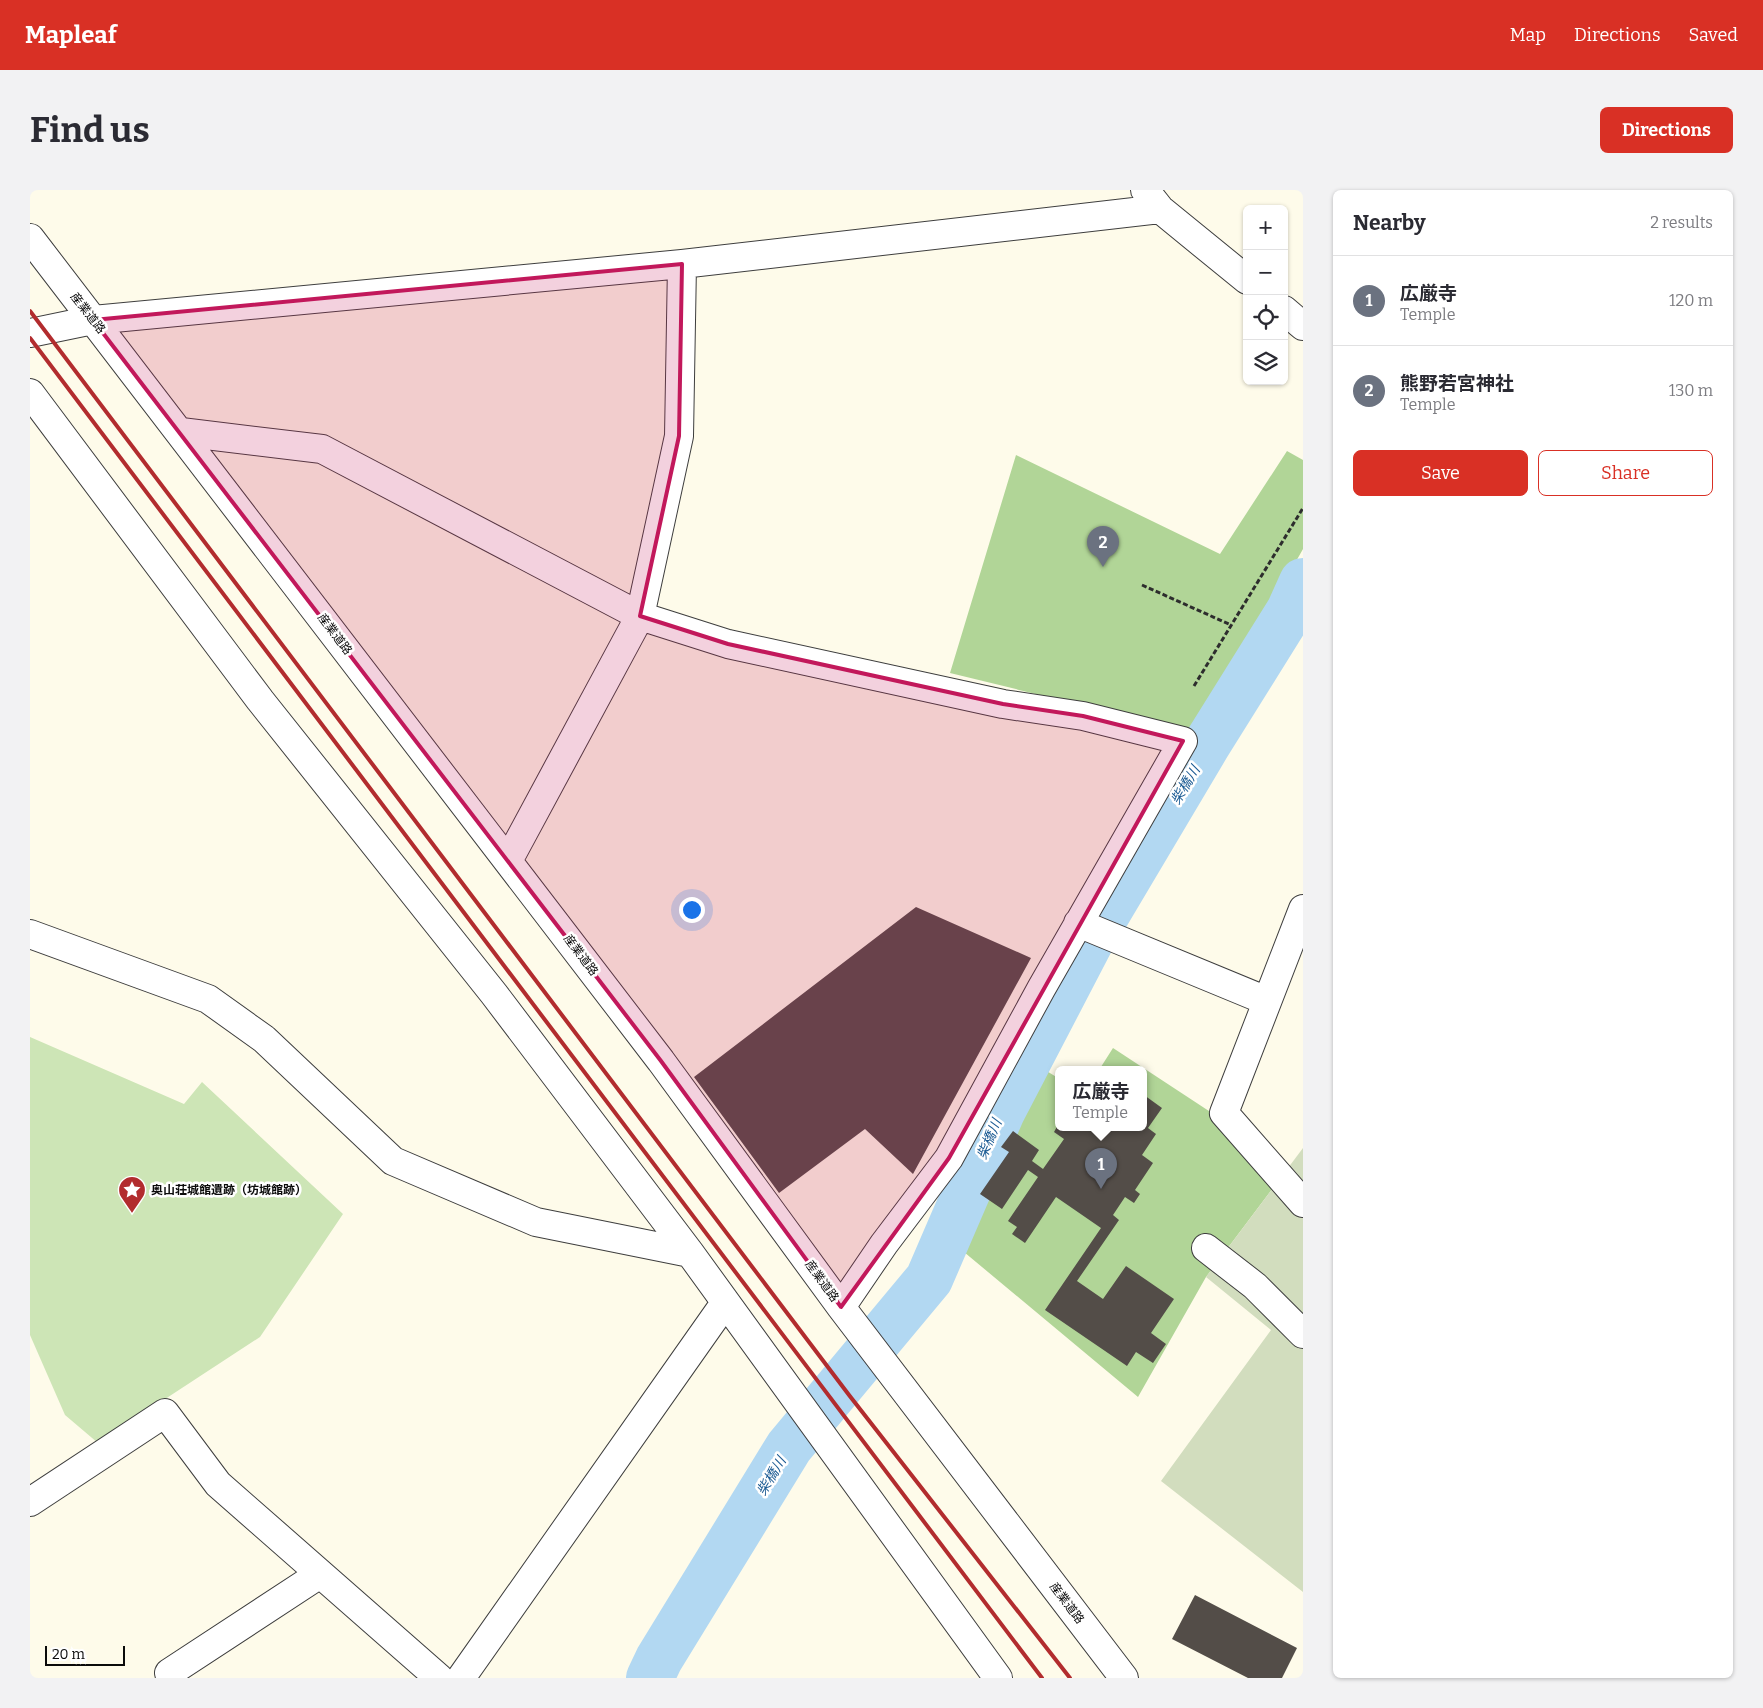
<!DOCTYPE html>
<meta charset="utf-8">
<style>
:root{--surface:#fff;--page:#f2f2f3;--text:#2b2b33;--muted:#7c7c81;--line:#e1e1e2;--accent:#d93025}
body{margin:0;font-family:Bitter,"Noto Sans JP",serif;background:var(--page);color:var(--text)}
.controls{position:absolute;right:15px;top:15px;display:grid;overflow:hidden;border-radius:8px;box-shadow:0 1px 4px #0004}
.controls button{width:45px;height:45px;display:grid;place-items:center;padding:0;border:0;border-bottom:1px solid var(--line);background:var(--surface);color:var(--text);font:25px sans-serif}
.scale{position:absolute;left:15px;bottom:12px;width:80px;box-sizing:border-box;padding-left:5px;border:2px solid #0b0b0b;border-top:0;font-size:14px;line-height:18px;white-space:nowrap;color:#0b0b0b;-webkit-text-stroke:4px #fff;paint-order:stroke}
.you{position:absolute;left:661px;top:719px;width:18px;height:18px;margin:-12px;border:4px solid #fff;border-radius:50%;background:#1a73e8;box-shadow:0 0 0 8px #1a73e833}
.badge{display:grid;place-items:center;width:32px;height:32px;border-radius:50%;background:var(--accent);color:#fff;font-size:16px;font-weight:700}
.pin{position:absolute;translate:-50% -41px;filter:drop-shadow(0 1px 2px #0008)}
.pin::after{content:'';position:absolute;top:26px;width:18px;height:15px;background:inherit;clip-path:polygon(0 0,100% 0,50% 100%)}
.popup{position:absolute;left:1025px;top:876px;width:92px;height:65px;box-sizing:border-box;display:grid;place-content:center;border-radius:8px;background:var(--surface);filter:drop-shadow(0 1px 4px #0005);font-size:16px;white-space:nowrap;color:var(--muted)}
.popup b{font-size:19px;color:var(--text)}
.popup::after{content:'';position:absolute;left:50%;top:100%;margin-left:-10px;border:10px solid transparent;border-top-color:var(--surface)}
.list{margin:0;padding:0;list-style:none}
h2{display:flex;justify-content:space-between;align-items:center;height:65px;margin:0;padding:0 20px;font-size:21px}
h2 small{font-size:16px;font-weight:400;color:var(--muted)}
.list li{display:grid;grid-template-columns:32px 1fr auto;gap:15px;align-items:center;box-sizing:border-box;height:90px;padding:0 20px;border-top:1px solid var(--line)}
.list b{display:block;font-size:19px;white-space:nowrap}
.list p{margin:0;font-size:16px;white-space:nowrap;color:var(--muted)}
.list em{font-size:16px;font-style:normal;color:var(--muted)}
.actions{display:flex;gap:10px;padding:15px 20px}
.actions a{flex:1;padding:11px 0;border:1px solid var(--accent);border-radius:8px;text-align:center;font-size:18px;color:var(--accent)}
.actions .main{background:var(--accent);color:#fff}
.icon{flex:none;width:28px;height:28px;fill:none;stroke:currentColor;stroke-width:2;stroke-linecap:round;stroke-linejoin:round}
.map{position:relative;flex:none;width:1273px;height:1488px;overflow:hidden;border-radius:8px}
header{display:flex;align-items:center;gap:30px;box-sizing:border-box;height:70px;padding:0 25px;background:var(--accent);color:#fff}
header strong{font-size:24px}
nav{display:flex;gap:28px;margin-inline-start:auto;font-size:18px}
.intro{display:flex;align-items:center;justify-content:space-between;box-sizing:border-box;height:120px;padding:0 30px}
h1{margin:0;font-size:35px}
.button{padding:12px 22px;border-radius:8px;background:var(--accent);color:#fff;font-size:18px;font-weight:700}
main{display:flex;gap:30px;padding:0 30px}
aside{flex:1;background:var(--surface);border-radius:8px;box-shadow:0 1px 4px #0004}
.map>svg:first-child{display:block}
.green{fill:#cde5b6}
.forest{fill:#b1d597}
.cemetery{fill:#d2ddbe}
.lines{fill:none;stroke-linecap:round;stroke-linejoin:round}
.river{stroke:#b2d8f2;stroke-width:48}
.building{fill:#534d48}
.minor-casing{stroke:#3e3e3e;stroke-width:30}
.path{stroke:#2d2d2d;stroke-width:3;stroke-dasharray:5 2.5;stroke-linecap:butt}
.minor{stroke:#fff;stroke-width:28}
.rail{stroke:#b22c2e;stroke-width:4}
.marked{fill:#c2185b;fill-opacity:0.2;stroke:#c2185b;stroke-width:4;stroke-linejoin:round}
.labels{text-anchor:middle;stroke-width:5;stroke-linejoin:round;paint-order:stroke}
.street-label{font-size:12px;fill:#0b0b0b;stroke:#fff}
.poi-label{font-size:12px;font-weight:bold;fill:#0b0b0b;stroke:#fff;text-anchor:start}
.water-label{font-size:14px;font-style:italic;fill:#1d5c94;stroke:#fff}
</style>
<header>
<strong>Mapleaf</strong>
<nav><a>Map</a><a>Directions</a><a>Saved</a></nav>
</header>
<div class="intro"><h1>Find us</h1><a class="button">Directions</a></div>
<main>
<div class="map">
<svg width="1273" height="1488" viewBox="0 0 1273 1488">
<rect width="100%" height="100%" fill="#fefbea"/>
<path class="green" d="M0,847L154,914L172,892L313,1024L230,1147L68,1253L35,1225L0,1145Z"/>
<path class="forest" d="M1257,261L1273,270V359L1165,550L1096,526L920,483L986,265L1190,364Z
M1083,858L1185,925L1246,994L1176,1087L1108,1207L928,1057L971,929L1002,872L1028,888V938H1114V880H1069Z"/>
<path class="cemetery" d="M1273,958V1402L1131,1291L1241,1140L1176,1087Z"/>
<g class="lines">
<path class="river" d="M620,1488L629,1469L759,1257L899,1089L971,922L1060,751L1177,554L1260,421L1273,392"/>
</g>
<path class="building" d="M886,717L1001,768L883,984L835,939L749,1003L664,887Z
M1114,905L1132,918L1118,938L1126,944L1112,965L1123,973L1105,1000L1110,1004L1104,1013L1095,1007L1083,1025L1089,1030L1047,1091L1073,1109L1096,1076L1144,1109L1121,1143L1136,1154L1123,1173L1106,1162L1097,1176L1015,1120L1071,1038L1026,1007L995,1053L982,1044L987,1037L978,1031L1008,987L998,980L972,1019L950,1004L979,962L971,957L983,941L1009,960L1002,971L1013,979L1034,949L1024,942L1028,935V938H1114Z
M1165,1405L1267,1458L1252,1488H1218L1142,1449Z"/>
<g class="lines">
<defs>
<path id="minor" d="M1115,0L1130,19L1217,90
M0,48L631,871L811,1117L1094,1488
M1254,120L1273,136
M0,143L63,130L652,74L1130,19
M0,203L230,510L464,804L660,1063L968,1488
M151,242L292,259L610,426L698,454L973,514L1053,526L1153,551L1011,799L919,968L854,1054L811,1117
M478,671L610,426L649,246L652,74
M1273,719L1194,923L1273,1013
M1048,733L1237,811
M0,744L178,809L234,849L363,971L506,1032L660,1063
M1176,1058L1225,1096L1273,1144
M0,1312L135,1223L188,1294L409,1488
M141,1488L139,1483L290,1384
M431,1488L695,1113"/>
</defs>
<use href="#minor" class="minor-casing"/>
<path class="path" d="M1112,395L1201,435
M1164,496L1273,318"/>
<use href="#minor" class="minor"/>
<path class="rail" d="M0,121L819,1205L1040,1488
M0,148L1012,1488"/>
</g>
<path class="marked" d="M652,74L649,246L610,426L698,454L973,514L1053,526L1153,551L919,968L811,1117L631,871L63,130Z"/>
<defs>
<symbol id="sight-pin" viewBox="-11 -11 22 30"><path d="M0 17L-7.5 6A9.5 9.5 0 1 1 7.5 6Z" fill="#b22c2e" stroke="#fff"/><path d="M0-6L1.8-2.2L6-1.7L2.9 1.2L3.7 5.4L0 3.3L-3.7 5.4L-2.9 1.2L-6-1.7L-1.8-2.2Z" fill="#fff"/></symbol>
</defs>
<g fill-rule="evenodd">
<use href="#sight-pin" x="86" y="984" width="32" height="43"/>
</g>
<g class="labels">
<g class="street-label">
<text transform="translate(58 123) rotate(52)" y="4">産業道路</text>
<text transform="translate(305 444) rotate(53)" y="4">産業道路</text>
<text transform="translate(551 765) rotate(53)" y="4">産業道路</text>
<text transform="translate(792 1091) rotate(54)" y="4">産業道路</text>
<text transform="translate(1037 1413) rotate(53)" y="4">産業道路</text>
</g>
<g class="poi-label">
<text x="121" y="1004">奥山荘城館遺跡（坊城館跡）</text>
</g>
<g class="water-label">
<text transform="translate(1155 595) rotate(-59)" y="5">柴橋川</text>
<text transform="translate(959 949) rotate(-67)" y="5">柴橋川</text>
<text transform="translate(741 1286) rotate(-59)" y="5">柴橋川</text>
</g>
</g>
</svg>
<div class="controls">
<button>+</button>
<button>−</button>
<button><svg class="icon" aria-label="locate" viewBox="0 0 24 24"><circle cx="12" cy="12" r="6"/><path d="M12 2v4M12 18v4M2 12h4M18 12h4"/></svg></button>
<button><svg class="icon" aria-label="layers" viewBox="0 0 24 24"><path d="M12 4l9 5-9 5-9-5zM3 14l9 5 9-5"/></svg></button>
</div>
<div class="scale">20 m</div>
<div class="you"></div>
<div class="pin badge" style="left:1071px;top:999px;background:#6b7280">1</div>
<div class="popup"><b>広厳寺</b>Temple</div>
<div class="pin badge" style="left:1073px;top:377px;background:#6b7280">2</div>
</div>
<aside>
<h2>Nearby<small>2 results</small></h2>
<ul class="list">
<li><span class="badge" style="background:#6b7280">1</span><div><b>広厳寺</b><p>Temple</p></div><em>120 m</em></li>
<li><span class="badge" style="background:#6b7280">2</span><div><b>熊野若宮神社</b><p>Temple</p></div><em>130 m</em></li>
</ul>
<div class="actions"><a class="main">Save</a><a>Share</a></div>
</aside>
</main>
